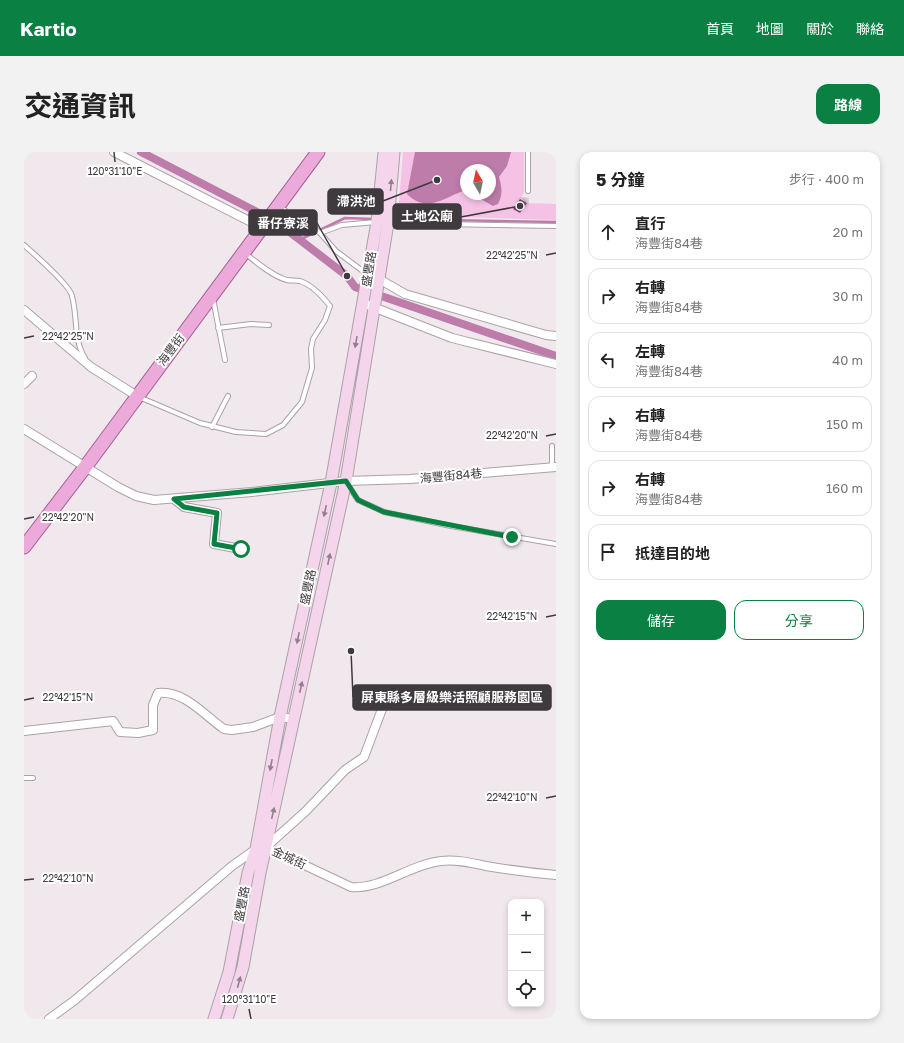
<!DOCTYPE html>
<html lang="zh-TW">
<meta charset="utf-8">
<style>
:root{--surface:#fff;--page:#f2f2f2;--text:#222;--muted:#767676;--line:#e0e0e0;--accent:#0b8043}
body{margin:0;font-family:"Golos Text","Noto Sans TC",sans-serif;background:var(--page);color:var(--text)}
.controls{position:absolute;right:12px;bottom:12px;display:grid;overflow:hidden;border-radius:8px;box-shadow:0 2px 6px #0003}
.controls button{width:36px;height:36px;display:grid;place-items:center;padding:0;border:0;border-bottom:1px solid var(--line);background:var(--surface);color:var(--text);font:20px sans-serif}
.compass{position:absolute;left:436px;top:12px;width:36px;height:36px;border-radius:50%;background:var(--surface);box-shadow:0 2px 6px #0003;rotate:351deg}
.stop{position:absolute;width:12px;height:12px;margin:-9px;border:3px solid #0b8043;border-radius:50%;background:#fff}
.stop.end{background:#0b8043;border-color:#fff;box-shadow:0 1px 4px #0008}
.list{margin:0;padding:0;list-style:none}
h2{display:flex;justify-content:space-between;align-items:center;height:52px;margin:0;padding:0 16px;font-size:17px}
h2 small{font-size:13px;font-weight:400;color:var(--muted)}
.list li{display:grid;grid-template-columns:26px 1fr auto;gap:12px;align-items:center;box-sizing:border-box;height:56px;margin:0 8px 8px;padding:0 8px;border:1px solid var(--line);border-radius:12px}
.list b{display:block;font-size:15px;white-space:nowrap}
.list p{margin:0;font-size:13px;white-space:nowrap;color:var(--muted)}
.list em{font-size:13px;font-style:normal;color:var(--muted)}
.actions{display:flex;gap:8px;padding:12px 16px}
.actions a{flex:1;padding:9px 0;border:1px solid var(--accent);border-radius:12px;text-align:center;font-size:14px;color:var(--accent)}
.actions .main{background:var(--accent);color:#fff}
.icon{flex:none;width:22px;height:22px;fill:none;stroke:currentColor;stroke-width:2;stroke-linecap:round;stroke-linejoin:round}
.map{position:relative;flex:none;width:532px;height:867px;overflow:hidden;border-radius:12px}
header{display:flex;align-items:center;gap:24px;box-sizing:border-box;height:56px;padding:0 20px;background:var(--accent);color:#fff}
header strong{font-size:19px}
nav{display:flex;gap:22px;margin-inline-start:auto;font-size:14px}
.intro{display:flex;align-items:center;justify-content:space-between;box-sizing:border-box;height:96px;padding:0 24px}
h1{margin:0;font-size:28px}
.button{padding:10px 18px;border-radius:12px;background:var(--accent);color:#fff;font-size:14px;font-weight:700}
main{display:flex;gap:24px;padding:0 24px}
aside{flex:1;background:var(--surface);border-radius:12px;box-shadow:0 2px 6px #0003}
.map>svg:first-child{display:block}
.green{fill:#f5c1e5;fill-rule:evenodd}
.water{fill:#bd7caa}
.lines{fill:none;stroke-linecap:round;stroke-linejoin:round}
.stream{stroke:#bd7caa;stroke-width:2.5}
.canal{stroke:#bd7caa;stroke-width:8}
.building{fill:#7b406c;filter:url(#shadow)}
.lane-casing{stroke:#aaa2a7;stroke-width:6}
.street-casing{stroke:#aaa2a7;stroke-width:10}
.secondary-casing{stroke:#aaa2a7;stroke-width:13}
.primary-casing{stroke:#a55e93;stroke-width:15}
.lane{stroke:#fff;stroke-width:4}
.street{stroke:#fff;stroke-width:8}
.secondary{stroke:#f5d5ec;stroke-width:11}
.primary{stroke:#ebaada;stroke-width:13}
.oneway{fill:#90808c}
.route{stroke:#0b8043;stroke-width:5}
.ticks{fill:none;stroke:#3e3a3d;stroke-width:1.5}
.labels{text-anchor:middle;stroke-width:4;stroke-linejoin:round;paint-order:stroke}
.street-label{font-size:12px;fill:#3e3a3d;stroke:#fff}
.ticks-label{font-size:10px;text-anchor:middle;fill:#3e3a3d;stroke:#fff;stroke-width:4;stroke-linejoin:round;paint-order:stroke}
.leader{fill:none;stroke:#3e3a3d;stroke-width:1.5}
.callout-dot{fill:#3e3a3d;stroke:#fff;stroke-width:1.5}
.callout{fill:#3e3a3d;stroke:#3e3a3d;stroke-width:1.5}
.callout-label{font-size:13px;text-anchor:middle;font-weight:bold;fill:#fff}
</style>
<header>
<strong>Kartio</strong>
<nav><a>首頁</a><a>地圖</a><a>關於</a><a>聯絡</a></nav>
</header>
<div class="intro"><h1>交通資訊</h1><a class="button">路線</a></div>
<main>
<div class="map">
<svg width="532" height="867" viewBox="0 0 532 867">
<defs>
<filter id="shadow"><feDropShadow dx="2.5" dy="-2.5" stdDeviation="2" flood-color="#0004"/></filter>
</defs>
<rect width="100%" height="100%" fill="#f1e8ee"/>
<path class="green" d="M379,0H500V41L490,57L496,61L503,51L532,52V68L374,63ZM442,18H466V42H442Z"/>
<path class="water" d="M391,0H487L483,14L475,25C478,36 479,42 474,52L469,54L448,42H466V18H442V40L439,39C418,47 402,61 383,42Z"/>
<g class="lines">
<path class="stream" d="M367,67L532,70
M275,88L321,66L350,67"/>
<path class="canal" d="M117,0L254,71L323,124L331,135L532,204"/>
</g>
<path class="building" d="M496,47L503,51L496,61L489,57Z"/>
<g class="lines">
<defs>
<path id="lane" d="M504,39V0
M257,55L269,65L284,71L296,81L312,99L344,123L355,127
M365,71L532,74
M296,81L318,73L352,70
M0,93C10,102 46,133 48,144C54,166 49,187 61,206
M189,147L201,208
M194,176L227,172L245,173
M115,245L176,271L212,280L242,282L259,273L278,250L288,216L287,197L289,187L301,168L306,154C299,145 288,133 276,129C272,128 267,129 263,128C250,125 233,111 222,102
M188,275L204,244
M528,294V315
M324,333L334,348L360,360L427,374L532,392
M0,626H9"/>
<path id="street" d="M90,0L239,76
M355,127L381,142L522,183L532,184
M339,151L428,186L532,212
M0,158L67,215L113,244
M0,232L8,224
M0,277L94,335L112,344L130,348L228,340L322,329L386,327L532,315
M150,347L160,355L193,361L190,392L217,397
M0,579L89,569L96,580L114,581L129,578V553L134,541C160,538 180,563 200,577L208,578L229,575L256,565L270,567
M242,695L282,659L321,618L340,605L358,557
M25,867L51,848L208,714L232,697L242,695L327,735C356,738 387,712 417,709C432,707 448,711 462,714C486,718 509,721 532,723"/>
<path id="secondary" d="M190,867L205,820L224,721L232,697L256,565L307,331L353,70L360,0
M203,867L219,815L236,721L322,329L364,71L370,0"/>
<path id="primary" d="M0,395L62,314L294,0"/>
</defs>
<use href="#lane" class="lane-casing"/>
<use href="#street" class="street-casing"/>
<use href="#secondary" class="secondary-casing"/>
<use href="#primary" class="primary-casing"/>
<use href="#lane" class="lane"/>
<use href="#street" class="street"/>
<use href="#secondary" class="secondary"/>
<use href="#primary" class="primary"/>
</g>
<defs><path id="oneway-solid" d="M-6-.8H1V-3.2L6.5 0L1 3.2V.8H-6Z"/></defs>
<g class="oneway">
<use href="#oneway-solid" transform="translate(367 33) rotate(-85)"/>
<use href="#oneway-solid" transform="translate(332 190) rotate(100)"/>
<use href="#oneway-solid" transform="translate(301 359) rotate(102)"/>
<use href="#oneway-solid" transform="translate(305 407) rotate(-78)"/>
<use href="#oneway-solid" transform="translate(274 486) rotate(102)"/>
<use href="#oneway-solid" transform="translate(277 535) rotate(-78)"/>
<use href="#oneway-solid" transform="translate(247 613) rotate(101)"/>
<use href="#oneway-solid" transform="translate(249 661) rotate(-77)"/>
<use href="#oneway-solid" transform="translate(215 830) rotate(-75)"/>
</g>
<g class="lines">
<path class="route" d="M217,397L190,392L193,361L160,355L150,347L322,329L334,348L360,360L488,385"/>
</g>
<path class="ticks" d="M90,0L91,10M522,103L532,101M0,186L10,184M522,284L532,282M0,367L10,365M522,465L532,463M0,548L10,546M522,646L532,644M0,728L10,727M225,857L227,867"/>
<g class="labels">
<g class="street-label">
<text transform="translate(345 117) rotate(-81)" y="4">盛豐路</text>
<text transform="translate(147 198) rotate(-53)" y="4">海豐街</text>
<text transform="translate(427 324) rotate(-5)" y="4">海豐街84巷</text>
<text transform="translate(284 435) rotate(-78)" y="4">盛豐路</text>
<text transform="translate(265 706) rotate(25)" y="4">金城街</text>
<text transform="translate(218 752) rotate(-79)" y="4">盛豐路</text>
</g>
</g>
<g class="ticks-label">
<text x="91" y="23">120°31'10"E</text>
<text x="488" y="107">22°42'25"N</text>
<text x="44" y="188">22°42'25"N</text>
<text x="488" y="287">22°42'20"N</text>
<text x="44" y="369">22°42'20"N</text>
<text x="488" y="468">22°42'15"N</text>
<text x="44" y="549">22°42'15"N</text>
<text x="488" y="649">22°42'10"N</text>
<text x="44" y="730">22°42'10"N</text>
<text x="225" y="851">120°31'10"E</text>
</g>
<path class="leader" d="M413 28L359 49M496 54L437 65M323 124L293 71M327 499L329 545"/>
<g class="callout-dot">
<circle cx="413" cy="28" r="4"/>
<circle cx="496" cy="54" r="4"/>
<circle cx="323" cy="124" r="4"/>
<circle cx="327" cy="499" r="4"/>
</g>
<g class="callout">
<rect x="304" y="37" width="55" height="25" rx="4"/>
<rect x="369" y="52" width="68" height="25" rx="4"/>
<rect x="225" y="58" width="68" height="25" rx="4"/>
<rect x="329" y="533" width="198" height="25" rx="4"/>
</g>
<g class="callout-label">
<text x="332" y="54">滯洪池</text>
<text x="403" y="69">土地公廟</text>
<text x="259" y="76">番仔寮溪</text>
<text x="428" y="550">屏東縣多層級樂活照顧服務園區</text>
</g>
</svg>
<div class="controls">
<button>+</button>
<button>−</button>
<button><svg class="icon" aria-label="locate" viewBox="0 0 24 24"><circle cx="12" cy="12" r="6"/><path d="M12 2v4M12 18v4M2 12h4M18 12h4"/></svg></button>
</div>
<svg class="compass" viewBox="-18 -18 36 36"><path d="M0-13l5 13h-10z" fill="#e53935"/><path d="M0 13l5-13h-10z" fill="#767676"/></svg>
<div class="stop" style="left:217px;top:397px"></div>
<div class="stop end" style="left:488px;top:385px"></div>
</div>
<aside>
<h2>5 分鐘<small>步行 · 400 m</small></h2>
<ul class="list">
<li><svg class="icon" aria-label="ahead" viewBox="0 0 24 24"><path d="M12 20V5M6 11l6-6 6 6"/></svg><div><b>直行</b><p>海豐街84巷</p></div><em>20 m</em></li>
<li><svg class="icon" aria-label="right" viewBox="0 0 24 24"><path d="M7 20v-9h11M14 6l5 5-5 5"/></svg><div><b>右轉</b><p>海豐街84巷</p></div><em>30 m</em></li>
<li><svg class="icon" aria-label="left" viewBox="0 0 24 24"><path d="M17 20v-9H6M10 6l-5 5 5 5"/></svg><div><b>左轉</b><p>海豐街84巷</p></div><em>40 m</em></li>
<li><svg class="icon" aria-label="right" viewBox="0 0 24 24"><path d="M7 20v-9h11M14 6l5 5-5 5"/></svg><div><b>右轉</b><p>海豐街84巷</p></div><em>150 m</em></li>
<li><svg class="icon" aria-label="right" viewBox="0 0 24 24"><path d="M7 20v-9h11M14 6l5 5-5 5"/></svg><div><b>右轉</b><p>海豐街84巷</p></div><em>160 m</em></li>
<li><svg class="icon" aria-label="arrive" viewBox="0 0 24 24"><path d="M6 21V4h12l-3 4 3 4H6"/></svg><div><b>抵達目的地</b></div></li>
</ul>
<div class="actions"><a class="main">儲存</a><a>分享</a></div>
</aside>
</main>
